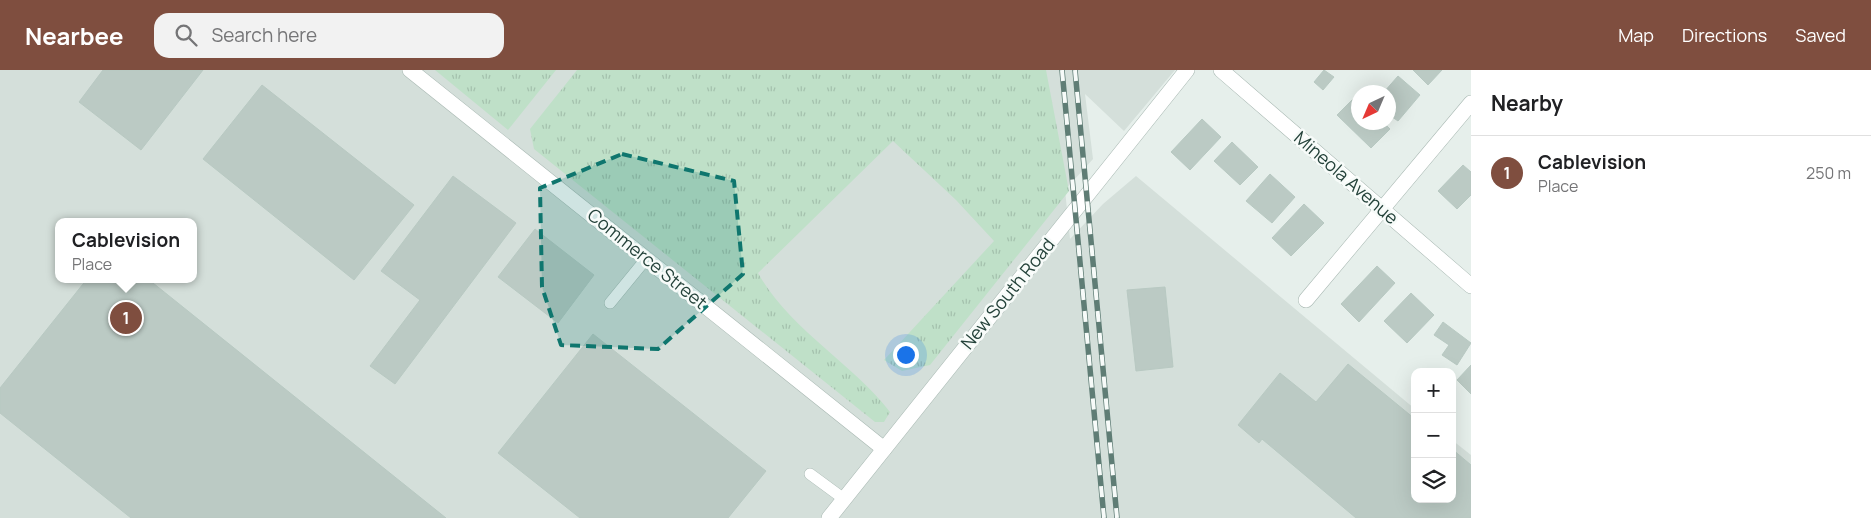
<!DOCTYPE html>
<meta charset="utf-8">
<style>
:root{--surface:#fff;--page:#f2f2f2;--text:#202124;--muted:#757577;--line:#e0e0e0;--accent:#7f4e3f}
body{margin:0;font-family:Manrope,sans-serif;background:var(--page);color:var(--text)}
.controls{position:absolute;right:15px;bottom:15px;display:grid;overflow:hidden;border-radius:10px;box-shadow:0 5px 20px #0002}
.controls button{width:45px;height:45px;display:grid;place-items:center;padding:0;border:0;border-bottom:1px solid var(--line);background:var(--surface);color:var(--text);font:25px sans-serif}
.compass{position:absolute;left:1351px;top:15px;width:45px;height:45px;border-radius:50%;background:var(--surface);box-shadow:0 5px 20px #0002;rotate:224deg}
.you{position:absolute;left:905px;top:284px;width:18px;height:18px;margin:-12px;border:4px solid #fff;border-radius:50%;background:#1a73e8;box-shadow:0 0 0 8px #1a73e833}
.badge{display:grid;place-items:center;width:32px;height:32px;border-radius:50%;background:var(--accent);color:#fff;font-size:16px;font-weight:700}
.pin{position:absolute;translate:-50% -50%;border:2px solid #fff;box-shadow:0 1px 5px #0006}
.popup{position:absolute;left:55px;top:148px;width:142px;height:65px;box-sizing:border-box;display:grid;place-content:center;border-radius:10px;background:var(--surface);filter:drop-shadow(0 1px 4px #0005);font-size:16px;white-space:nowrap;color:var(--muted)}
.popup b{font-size:19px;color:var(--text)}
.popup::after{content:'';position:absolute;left:50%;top:100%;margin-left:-10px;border:10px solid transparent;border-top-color:var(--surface)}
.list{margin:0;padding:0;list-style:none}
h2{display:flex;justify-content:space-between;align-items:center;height:65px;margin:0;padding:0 20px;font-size:21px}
h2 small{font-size:16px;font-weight:400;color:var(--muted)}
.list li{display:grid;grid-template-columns:32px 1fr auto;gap:15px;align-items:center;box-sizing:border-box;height:75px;padding:0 20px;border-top:1px solid var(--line)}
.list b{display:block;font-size:19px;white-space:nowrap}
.list p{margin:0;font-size:16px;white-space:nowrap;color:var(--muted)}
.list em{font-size:16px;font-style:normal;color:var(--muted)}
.icon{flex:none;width:28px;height:28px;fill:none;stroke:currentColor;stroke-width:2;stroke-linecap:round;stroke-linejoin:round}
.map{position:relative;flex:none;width:1471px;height:448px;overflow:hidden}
header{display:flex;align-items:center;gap:30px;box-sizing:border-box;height:70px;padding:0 25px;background:var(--accent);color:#fff}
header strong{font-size:24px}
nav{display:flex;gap:28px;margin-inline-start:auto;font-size:18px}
.search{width:350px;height:45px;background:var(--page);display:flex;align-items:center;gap:12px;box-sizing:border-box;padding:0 18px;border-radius:15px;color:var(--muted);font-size:19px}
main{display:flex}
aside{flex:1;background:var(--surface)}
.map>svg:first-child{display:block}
.built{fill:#d4dfda;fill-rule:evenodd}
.grass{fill:url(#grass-tufts)}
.building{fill:#bbcac4;stroke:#b8c9c2}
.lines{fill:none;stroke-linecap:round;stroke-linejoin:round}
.service-casing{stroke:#a8b8b2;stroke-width:12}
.minor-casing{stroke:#a8b8b2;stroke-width:16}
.tertiary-casing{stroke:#a8b8b2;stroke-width:16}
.service{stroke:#fff;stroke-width:11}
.minor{stroke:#fff;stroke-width:15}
.tertiary{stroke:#fff;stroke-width:15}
.rail-casing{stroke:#5f7d75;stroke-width:5.5}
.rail{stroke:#f7fbf9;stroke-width:4;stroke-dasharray:11;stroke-linecap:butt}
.marked{fill:#0f766e;fill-opacity:0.2;stroke:#0f766e;stroke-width:4;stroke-dasharray:10 6;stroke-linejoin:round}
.labels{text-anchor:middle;stroke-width:5;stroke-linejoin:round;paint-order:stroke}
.street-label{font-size:18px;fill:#24423a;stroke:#f7fbf9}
</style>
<header>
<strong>Nearbee</strong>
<div class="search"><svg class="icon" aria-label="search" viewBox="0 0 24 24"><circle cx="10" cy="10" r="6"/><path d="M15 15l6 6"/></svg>Search here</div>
<nav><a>Map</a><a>Directions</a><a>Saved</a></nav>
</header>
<main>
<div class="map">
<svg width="1471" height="448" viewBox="0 0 1471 448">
<defs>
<pattern id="grass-tufts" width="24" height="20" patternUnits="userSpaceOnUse" patternTransform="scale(1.25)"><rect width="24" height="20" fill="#bfe0c8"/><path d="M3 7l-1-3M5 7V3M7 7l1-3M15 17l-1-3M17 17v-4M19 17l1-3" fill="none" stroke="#a4c1ad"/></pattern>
</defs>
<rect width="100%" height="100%" fill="#e6efeb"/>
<path class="built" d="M0,0H1175L1124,61L1085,24L1093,89L1065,120L1070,169L1103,134L1136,106L1415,339V429H1452V370L1471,385V448H0ZM58,152H194V209H58Z"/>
<path class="grass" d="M435,0H556L508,60Z
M577,0H1046L1069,121L930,295L902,301L884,290L994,171L956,130L893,71L758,203C789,259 851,292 890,342L884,352H875L534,79L530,59Z"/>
<path class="building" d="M103,0H203L141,80L79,32Z
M1324,0L1334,7L1323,20L1314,12Z
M1413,0H1442L1428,15Z
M1398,6L1420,25L1398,51L1388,44V22H1384Z
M262,15L414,135L354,210L203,89Z
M1356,26L1358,28V52H1383L1390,59L1371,78L1337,45Z
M1202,49L1221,67L1190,100L1171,82Z
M1232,72L1258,97L1240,115L1214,91Z
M1463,95L1471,102V125L1457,139L1438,121Z
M1270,104L1295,127L1272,153L1246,131Z
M453,106L516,153L395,314L370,296L420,230L381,201Z
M1304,134L1324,153L1291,186L1272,168Z
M535,159L594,205L558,253L498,207Z
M1377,196L1395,213L1359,252L1341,234Z
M87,209H148L446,448H131L0,343V318Z
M1165,217L1173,297L1136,301L1127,220Z
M1411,223L1434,245L1407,273L1384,251Z
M1443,252L1471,273L1457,295L1442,285L1449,275L1434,265Z
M593,264L766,401L728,448H580L498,383Z
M1348,294L1415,349V429H1452V379L1471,395V448H1356L1262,369L1259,373L1238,355L1280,303L1316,332Z
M1471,295V324L1457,310Z"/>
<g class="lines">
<defs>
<path id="service" d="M610,233L646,189
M810,404L844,429"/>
<path id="minor" d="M410,0L884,379
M1221,0L1471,216
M1306,230L1471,33"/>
<path id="tertiary" d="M829,448L1187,0"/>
</defs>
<use href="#service" class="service-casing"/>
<use href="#minor" class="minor-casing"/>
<use href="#tertiary" class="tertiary-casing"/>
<use href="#service" class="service"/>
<use href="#minor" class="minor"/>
<use href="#tertiary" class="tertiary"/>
<defs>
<path id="rail" d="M1062,0L1104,448
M1075,0L1117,448"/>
</defs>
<use href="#rail" class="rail-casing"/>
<use href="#rail" class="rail"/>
</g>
<path class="marked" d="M622,84L734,111L743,204L658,279L561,275L542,217L540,118Z"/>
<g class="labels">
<g class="street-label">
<text transform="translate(1346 108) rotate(41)" y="6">Mineola Avenue</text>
<text transform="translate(647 189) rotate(39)" y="6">Commerce Street</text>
<text transform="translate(1008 224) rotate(-51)" y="6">New South Road</text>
</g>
</g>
</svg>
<div class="controls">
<button>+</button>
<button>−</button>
<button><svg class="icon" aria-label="layers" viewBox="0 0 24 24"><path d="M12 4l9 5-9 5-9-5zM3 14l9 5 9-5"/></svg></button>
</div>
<svg class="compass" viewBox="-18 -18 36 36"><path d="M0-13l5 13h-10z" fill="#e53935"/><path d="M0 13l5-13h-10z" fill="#757577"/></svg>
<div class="you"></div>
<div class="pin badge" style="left:126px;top:248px">1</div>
<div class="popup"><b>Cablevision</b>Place</div>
</div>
<aside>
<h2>Nearby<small></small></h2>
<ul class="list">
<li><span class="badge">1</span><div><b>Cablevision</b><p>Place</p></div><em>250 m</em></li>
</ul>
</aside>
</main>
